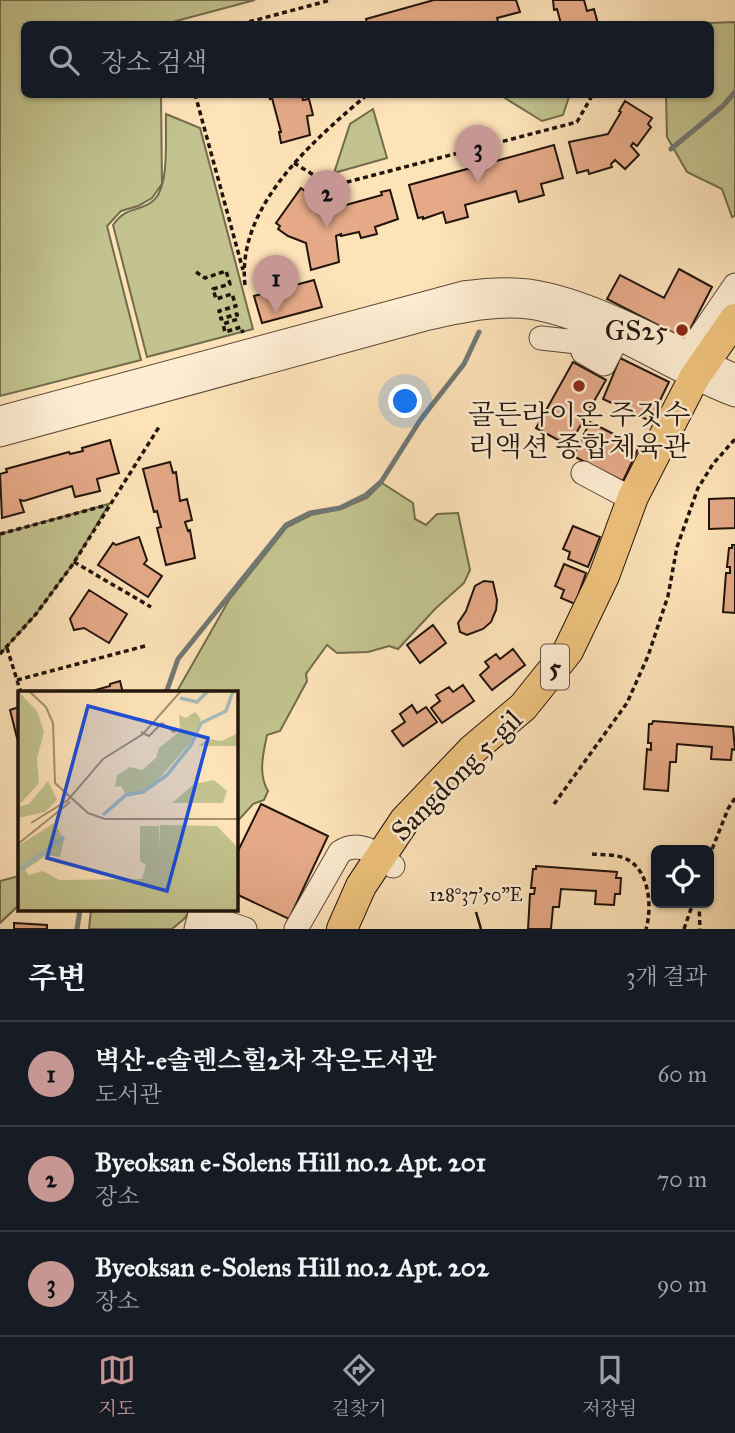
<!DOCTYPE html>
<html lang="ko">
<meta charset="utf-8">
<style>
:root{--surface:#171b24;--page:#20242c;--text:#f1f3f6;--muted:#9ea1a6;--line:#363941;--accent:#c59692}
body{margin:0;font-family:"IM FELL Great Primer","Noto Serif KR",serif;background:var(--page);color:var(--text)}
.controls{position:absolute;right:21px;bottom:21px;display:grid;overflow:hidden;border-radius:10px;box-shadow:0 2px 5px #0004}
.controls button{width:63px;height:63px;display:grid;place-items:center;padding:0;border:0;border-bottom:2px solid var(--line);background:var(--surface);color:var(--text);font:35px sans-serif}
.you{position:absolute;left:406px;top:402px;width:24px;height:24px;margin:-18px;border:5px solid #fff;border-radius:50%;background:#1a73e8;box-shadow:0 0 0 10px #1a73e833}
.badge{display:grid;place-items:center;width:46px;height:46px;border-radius:50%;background:var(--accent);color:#111;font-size:23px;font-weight:700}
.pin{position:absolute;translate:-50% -58px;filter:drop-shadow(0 2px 4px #0008)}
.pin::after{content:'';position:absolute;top:37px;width:24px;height:21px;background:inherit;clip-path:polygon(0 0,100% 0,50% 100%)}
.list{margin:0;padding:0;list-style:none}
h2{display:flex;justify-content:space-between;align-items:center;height:91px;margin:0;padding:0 28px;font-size:30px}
h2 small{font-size:23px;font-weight:400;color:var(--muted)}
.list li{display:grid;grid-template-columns:46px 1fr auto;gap:21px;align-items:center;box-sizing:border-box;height:105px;padding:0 28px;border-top:2px solid var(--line)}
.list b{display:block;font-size:26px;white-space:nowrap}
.list p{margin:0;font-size:23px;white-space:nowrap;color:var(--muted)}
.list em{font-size:23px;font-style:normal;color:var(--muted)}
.icon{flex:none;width:38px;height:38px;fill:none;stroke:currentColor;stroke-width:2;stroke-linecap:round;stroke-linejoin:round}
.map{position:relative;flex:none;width:735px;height:929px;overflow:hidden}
.search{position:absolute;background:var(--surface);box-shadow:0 2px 5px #0004;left:21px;right:21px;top:21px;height:77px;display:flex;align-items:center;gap:18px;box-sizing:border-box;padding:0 24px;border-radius:10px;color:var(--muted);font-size:26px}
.sheet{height:406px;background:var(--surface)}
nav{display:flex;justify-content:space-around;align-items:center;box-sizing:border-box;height:98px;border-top:2px solid var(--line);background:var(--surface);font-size:19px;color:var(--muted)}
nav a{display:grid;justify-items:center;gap:4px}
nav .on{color:var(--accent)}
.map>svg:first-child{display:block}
.green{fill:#c2c38e;stroke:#726c4d;stroke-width:2}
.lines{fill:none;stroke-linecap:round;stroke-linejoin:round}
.stream{stroke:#717875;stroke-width:5}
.building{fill:#e6aa88;stroke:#21140c;stroke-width:2}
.minor-casing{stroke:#584837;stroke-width:25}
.major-casing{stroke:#21140c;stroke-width:32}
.path{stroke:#21140c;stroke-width:3.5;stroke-dasharray:5 3.5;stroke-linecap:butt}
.minor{stroke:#feedd2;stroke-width:23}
.major{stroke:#efc27c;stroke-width:30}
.ticks{fill:none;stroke:#21140c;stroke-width:2.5}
.poi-dot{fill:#8f2418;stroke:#feedd2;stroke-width:2.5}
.labels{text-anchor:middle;stroke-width:5;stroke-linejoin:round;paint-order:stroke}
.shield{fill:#feedd2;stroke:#635547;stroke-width:2}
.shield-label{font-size:26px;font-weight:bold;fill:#21140c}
.poi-label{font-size:28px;fill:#21140c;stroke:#feedd2;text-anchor:end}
.street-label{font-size:28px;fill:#21140c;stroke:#feedd2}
.inset-river{fill:none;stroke:#a6bbbb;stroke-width:3.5}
.inset-road{fill:none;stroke:#a69074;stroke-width:2}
.view{fill:#1d4ed8;fill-opacity:0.15;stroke:#1d4ed8;stroke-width:3.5}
.inset-edge{fill:none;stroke:#21140c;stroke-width:3.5}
.ticks-label{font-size:18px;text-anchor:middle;fill:#21140c;stroke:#feedd2;stroke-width:5;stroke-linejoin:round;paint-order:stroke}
</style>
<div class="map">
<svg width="735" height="929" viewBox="0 0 735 929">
<rect width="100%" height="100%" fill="#fee3b9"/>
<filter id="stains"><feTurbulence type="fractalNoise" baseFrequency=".00286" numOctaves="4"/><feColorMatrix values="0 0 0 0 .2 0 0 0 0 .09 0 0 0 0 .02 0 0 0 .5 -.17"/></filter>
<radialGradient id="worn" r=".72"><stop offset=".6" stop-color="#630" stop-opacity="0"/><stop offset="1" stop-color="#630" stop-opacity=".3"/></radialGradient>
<path class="green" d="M0,0H255L165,24H24V94L161,95L162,184L152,198L138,206L121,211L107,226L141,360L0,396Z
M735,22V216L732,217L722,189L687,172L667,137L666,95L710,94V24H683Z
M563,95L569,97L563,115L542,121L500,95Z
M373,109L387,158L334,173L350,124Z
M166,114L200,128L253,329L147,357L113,225C128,204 138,214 154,200C170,185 165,136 166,114Z
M382,483L413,503L415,519L426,525L437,514L458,513L470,570L464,583L435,609L398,649L389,646L368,652L337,653L327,645L306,674L307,681L280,731L267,735C263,754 258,774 268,791L264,800L253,804L236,823V693H176L229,600L287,527L311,515L341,509L367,498Z
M109,504L73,564L36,614L0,654V534Z
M19,876V905L0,923V881Z
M91,910H190L185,918L172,929H89Z"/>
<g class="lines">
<path class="stream" d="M671,149L723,106L735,92
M166,693L178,659L286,525L310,513L340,508L366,495L381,482L421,419L464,364L479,332
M77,929L80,910"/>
</g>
<path class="building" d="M434,0H516L520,12L497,18L499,24H367L366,19Z
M553,0H584L587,11L594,9L598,24H561L557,9L554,10Z
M268,94H301L303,100L309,99L313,115L307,116L310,135L281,143L279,132H281L272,98L270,99Z
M625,101L652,118L648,124L651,127L637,146L633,143L631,146L639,155L625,169L615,160L611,164L612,167L589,174L588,170L577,173L569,142L608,134L621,112L619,111Z
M554,145L563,178L541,184L544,195L519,202L516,191L465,205L468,217L446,223L443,212L423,219V217L418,218L409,185Z
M301,188L305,191L307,188L318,195L325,202L324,204L330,208L332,205L341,203L342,206L382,195L381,192L390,190L398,219L375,227L377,234L361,238L359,232L341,236V234L336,236L339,262L311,270L306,243L288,236L278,229L280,226L276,223Z
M679,269L712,287L685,339L607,299L620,275L664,298Z
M314,280L322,307L262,323L254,296Z
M620,358L669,382L650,421L603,399Z
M573,362L606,380L569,446L536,428Z
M590,422L639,447L623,481L573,456Z
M110,440L119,473L97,479L100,491L75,497L72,486L24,501L20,500L24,512L2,518L0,474L7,472L6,469L69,452L70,454L83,451L82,448Z
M170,462L173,473L176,472L180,501L187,499L192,520L185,522L188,531L190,530L195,558L166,565L157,528L161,527L157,511L154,512L143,469Z
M735,498V528L709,529V499Z
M573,526L600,537L588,567L568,559L570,552L563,549Z
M139,537L147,560L144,564L162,576L148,597L98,565L113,543L116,545Z
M732,545H735V613L723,612L726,573H730V567H727L729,548H732Z
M564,564L586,573L575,604L561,598L564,590L555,586Z
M484,581L493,582L497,600L496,610L491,622L483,629L467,635L460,632L458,623L466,611L475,586Z
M89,590L127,614L109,643L84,628L74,630L70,619Z
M433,625L446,643L420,663L407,645Z
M513,649L525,665L492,690L480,675L489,667L485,662L496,654L500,659Z
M120,681L123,693H85L110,686V684Z
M463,685L474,701L442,723L431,708L440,701L436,695L449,687L453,692Z
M412,705L417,713L426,707L437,722L403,746L392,731L405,722L400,714Z
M19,707V738H17L10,710Z
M653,721L733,727L735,750L732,749L731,760L711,759L712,747L677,744L676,762H670L668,791L644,789L647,749L651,750V743H648L649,724H652Z
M261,804L328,836L289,919L236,894V855Z
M536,866L617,872L616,878H621L620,894H615L614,905L595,904L596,891L561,889L559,907H553L551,929H528L530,894H534L535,888H531L533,869H536Z
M14,923L47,925V929H14Z"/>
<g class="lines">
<defs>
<path id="minor" d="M541,338L596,344L583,352L604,364L617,339
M687,355L735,285
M0,418L463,293C485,290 506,288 528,291C594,300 673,348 735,376
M0,435L429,318C462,311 496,303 529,307C596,316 670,371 735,395
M583,473L632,499
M196,929L200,914L245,929
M296,929L340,852C359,839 378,854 393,866"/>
<path id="major" d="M342,929L361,886L405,820L472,750L523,707L568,651L604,576L633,497L694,378L735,319"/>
</defs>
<use href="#minor" class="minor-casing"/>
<use href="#major" class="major-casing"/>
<path class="path" d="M241,24L331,0
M195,94L243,270
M294,163L332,186L577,122L593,94
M196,272L205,278L226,271L230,284L213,289L216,299L232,294L236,306L219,311L221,319L237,314L238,319L223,324L225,332L241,327L243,333
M245,285C236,206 314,140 368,94
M0,534L107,505
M74,562L151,607
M7,648L21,693
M0,654L36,614L73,564L159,427
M17,680L145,646
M554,804L627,703L648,656L668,596L677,547L698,488L713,464L735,439
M592,854C604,855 620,854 630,861C650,874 652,909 646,929
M709,857L728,809L735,798
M699,903L700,929
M684,929L693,903"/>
<use href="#minor" class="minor"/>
<use href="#major" class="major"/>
</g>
<path class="ticks" d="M476,912L481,929"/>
<g class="poi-dot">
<circle cx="682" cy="330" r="7"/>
<circle cx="579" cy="386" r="7"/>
</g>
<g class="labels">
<rect class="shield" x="541" y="644.5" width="28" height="45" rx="5"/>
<g class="shield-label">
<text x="555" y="676">5</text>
</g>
<g class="poi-label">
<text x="668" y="340">GS25</text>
<text x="579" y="424" text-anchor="middle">골든라이온 주짓수<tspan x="579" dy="32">리액션 종합체육관</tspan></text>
</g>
<g class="street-label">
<text transform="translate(456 775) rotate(-45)" y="10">Sangdong 5-gil</text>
</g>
</g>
<g transform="translate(18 691)">
<rect width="220" height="220" fill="#fee3b9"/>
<path d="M0,0L19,20L26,41L19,67L21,92L0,115ZM177,21L183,28L171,53L138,91L125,101L108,104L103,95L97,96L99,84L112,76L124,79L138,67L141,57L162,40L161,24L168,27ZM220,42V55H180L190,48L204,50ZM196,89L209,100L205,112H154L176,93ZM30,90L39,109L27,121L0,127V116L11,113ZM36,132L46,148L42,166L29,164L7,179L11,184L25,180L41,189L124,188L128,174L122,170V135H141V158L142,134L199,135L220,157V220H0V155Z" fill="#c2c38e"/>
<path class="inset-river" d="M162,7L179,11L190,0M85,124L108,104L125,101L149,84L173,54L183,32L208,20L215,0M0,180L46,146"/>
<path class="inset-road" d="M11,0L28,16L35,32L37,92L70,122L87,128H221M123,41L131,45L144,32L156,41L158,38M13,132L50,109L85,68L125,43L163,0M0,153L52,111"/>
<path class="view" d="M70,15L190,47L149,200L29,167Z"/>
<rect width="220" height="220" class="inset-edge"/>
</g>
<g class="ticks-label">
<text x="476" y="901">128°37'50"E</text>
</g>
<rect width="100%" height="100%" filter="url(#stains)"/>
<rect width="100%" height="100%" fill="url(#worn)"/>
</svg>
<div class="controls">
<button><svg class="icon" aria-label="locate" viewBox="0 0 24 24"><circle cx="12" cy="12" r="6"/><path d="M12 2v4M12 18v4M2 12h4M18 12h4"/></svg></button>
</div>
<div class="you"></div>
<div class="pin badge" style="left:276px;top:313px">1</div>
<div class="pin badge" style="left:327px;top:228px">2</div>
<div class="pin badge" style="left:478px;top:183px">3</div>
<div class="search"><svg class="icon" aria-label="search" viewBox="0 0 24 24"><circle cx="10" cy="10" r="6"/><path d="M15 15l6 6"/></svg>장소 검색</div>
</div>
<section class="sheet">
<h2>주변<small>3개 결과</small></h2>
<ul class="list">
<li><span class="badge">1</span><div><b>벽산-e솔렌스힐2차 작은도서관</b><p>도서관</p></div><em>60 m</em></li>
<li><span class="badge">2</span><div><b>Byeoksan e-Solens Hill no.2 Apt. 201</b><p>장소</p></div><em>70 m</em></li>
<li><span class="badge">3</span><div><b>Byeoksan e-Solens Hill no.2 Apt. 202</b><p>장소</p></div><em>90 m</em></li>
</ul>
</section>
<nav>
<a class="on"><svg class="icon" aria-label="map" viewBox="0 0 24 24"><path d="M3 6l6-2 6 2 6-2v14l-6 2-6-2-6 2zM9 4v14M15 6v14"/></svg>지도</a>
<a><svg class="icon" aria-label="directions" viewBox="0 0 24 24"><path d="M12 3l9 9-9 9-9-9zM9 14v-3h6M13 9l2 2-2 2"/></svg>길찾기</a>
<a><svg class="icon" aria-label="saved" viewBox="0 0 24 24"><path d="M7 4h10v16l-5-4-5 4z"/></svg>저장됨</a>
</nav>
